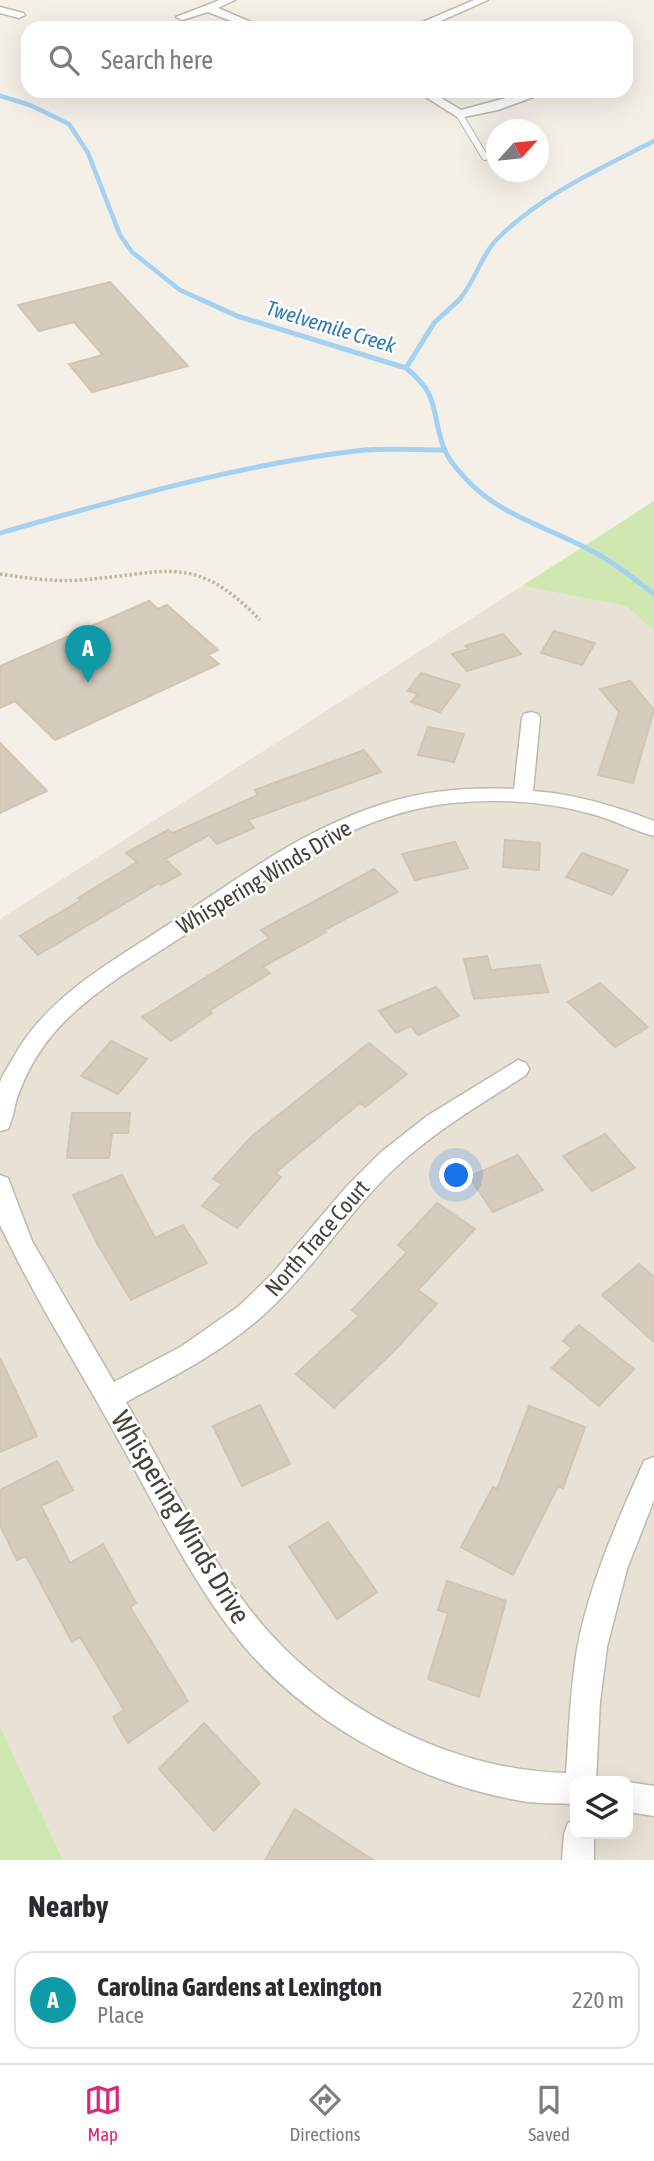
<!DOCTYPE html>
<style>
:root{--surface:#fff;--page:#f7f7f7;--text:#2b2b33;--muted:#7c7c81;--line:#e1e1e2;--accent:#db2777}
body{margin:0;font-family:"Asap Condensed",sans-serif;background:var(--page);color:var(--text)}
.controls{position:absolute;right:21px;bottom:21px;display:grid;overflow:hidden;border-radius:14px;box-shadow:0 7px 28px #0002}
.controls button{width:63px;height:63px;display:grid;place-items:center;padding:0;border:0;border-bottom:2px solid var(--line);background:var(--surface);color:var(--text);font:35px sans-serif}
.compass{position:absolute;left:486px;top:119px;width:63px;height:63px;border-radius:50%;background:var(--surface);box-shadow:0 7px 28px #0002;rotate:63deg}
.you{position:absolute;left:457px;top:1176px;width:24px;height:24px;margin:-18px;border:5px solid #fff;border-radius:50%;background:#1a73e8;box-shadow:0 0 0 10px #1a73e833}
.badge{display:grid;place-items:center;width:46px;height:46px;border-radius:50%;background:var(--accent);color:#fff;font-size:23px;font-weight:700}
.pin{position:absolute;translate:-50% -58px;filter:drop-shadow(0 2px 4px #0008)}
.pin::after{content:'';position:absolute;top:37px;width:24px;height:21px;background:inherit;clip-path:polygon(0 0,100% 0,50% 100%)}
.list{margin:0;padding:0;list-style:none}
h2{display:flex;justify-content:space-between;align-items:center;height:91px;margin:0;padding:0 28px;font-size:30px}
h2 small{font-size:23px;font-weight:400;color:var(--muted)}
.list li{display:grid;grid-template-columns:46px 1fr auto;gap:21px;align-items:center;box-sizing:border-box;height:98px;margin:0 14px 14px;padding:0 14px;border:2px solid var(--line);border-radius:21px}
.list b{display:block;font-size:26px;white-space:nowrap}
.list p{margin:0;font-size:23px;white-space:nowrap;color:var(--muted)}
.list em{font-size:23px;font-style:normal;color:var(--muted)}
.icon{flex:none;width:38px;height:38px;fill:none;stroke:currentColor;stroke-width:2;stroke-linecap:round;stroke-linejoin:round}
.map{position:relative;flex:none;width:654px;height:1860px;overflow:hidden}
.search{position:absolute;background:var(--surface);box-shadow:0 7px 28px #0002;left:21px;right:21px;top:21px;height:77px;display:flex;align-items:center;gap:18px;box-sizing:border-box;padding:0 24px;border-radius:21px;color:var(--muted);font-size:26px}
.sheet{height:203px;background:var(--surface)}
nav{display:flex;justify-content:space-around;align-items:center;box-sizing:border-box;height:98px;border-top:2px solid var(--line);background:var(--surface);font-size:19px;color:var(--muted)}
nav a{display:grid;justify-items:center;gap:4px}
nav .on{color:var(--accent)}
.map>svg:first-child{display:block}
.residential{fill:#e8e2d6;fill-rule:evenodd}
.green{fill:#cfe8b1}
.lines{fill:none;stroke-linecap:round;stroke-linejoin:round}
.stream-far1{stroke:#a4d1f1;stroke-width:4.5}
.stream{stroke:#a4d1f1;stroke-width:5}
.building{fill:#d6ccbd;stroke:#d1c4b1;stroke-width:2}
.lane-casing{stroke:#c0b8aa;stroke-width:8}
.street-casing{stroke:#c0b8aa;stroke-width:3}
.path{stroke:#c1b49c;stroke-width:3.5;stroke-dasharray:2.5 2.5;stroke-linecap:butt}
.lane{stroke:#fff;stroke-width:6}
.street{fill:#fff;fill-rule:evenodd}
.labels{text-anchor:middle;stroke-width:5;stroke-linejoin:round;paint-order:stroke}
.far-water-label{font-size:21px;font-style:italic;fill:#2f7bb4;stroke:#fff}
.street-label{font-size:23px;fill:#484137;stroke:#fff}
.near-street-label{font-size:28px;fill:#484137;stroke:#fff}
</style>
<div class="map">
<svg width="654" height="1860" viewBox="0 0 654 1860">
<rect width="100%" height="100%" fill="#f4f0e8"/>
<path class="residential" d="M522,586L626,606L654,631V1860H63L0,1726V919ZM575,1781H628V1834H575Z"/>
<path class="green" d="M654,501V631L626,606L522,586Z
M0,1726L63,1860H0Z"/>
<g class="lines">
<path class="stream-far1" d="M0,96L30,105L69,124L88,153L120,235L132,252L180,290L204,301
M458,301C475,283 480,256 498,238C543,194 599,169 654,141"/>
<path class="stream" d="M200,299L237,316L406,368C442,397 430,412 444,448C448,459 461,474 470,483C502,516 552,529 592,551C614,562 634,579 654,594
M406,368L434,323L460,299
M0,533C120,499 240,464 364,450C390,448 418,450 444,450"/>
</g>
<path class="building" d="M110,282L188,366L92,392L69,364L103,355L74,322L39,331L18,305Z
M149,601L158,609L167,605L218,650L208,655L219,664L55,740L15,701L0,708V666Z
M554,631L595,643L582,665L541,653Z
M503,634L521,654L467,671L452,654L468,649L465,646Z
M421,673L460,685L440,712L411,702L418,694L408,691Z
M630,681L654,710L633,783L598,775L619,712L600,689Z
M428,727L464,734L454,762L418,755Z
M0,743L47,791L0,813Z
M364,750L381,772L248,820L254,828L217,844L209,835L165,859L181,874L161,885L159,883L38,955L20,936L81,900L78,898L137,862L126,853L168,830L173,833L258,795L255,790Z
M505,840L540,843L539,870L503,867Z
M455,842L468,868L415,880L402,854Z
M582,853L628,870L612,895L566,877Z
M374,869L398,892L324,930L326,932L263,967L270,973L209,1011L212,1013L171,1041L142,1017L269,938L261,930Z
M487,956L491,970L540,965L548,992L474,999L464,959Z
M600,983L648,1027L615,1047L568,1002Z
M436,987L459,1016L418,1035L411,1026L396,1033L379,1011Z
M111,1041L147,1059L118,1094L81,1076Z
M369,1043L407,1074L365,1107L360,1103L275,1173L281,1177L237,1228L202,1206L222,1184L213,1179L252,1136Z
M72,1113H130L128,1133H112L109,1158H67Z
M605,1134L635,1168L592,1191L563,1156Z
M518,1155L543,1190L493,1212L469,1177Z
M122,1175L155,1238L183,1225L207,1263L131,1300L97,1243L73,1195Z
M437,1203L475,1229L418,1290L437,1304L393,1352L334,1408L296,1374L359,1316L352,1310L407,1252L398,1245Z
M639,1264L654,1277V1342L602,1295Z
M579,1325L634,1369L599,1406L552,1368L572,1348L563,1341Z
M0,1358L37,1436L0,1452Z
M260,1405L290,1464L242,1486L213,1426Z
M529,1406L585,1427L563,1488L558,1486L513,1575L461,1547L493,1487L497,1489Z
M57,1461L73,1490L41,1506L70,1563L103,1544L136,1603L130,1607L188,1701L128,1743L113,1717L124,1710L80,1637L72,1642L26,1556L17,1560L0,1525V1490Z
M328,1522L377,1592L337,1619L289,1547Z
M447,1581L506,1601L479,1697L428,1679L448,1613L438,1610Z
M204,1723L260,1783L214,1831L159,1769Z
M295,1809L373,1860H265Z"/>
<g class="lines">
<defs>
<path id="lane" d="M459,114L485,157"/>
<path id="street" d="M220,0H235L218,8L265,28H249L208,12L182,20L176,17Z
M474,0H488L425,28H409Z
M0,7L23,13L25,15L19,18L0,13Z
M416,91H430L461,110L532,91H550L498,110L459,118Z
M531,712L538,714L540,718L533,791C575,794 615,806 654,821V836C635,831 618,822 599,816C552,802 501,798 452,803C347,814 264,882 180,938C136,967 88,993 53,1034C37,1053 25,1075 17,1098C14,1108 13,1119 8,1129L0,1131C0,1116 0,1098 0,1083C2,1075 8,1067 12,1060C47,994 116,960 175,920C241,876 306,828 383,804C425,790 470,787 514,789L522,718L524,714Z
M518,1060L526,1063L529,1069L526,1075C481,1104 435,1131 396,1167C350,1210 317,1264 272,1307C230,1348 177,1375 126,1402C166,1472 202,1547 251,1611C325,1705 446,1770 566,1773C569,1732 570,1691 577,1649C589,1584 617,1522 644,1461L654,1457V1500L627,1569L607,1647L600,1701L596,1781H575V1804C557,1803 540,1804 522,1801C414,1783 297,1718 231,1630C186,1571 154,1503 118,1439C79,1368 35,1299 0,1225V1175L8,1178L32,1241L114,1382L182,1346L239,1306L272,1274L347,1186L380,1153L427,1116Z
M628,1782L654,1786V1816L628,1812Z
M575,1820V1834H594V1860H562L564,1834L568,1823Z"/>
</defs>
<use href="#lane" class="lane-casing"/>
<use href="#street" class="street-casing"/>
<path class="path" d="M0,574C27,578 54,582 81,580C165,574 194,551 260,620"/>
<use href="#lane" class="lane"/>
<use href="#street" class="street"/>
</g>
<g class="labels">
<g class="far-water-label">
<text transform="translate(331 327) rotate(17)" y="7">Twelvemile Creek</text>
</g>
<g class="street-label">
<text transform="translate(264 877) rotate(-31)" y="8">Whispering Winds Drive</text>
<text transform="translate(317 1238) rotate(-49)" y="8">North Trace Court</text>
</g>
<g class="near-street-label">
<text transform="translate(181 1517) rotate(59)" y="10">Whispering Winds Drive</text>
</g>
</g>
</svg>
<div class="controls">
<button><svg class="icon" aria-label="layers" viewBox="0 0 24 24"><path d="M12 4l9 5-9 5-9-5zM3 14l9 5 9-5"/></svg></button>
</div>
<svg class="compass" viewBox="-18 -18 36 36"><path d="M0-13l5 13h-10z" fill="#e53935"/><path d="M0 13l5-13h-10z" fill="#7c7c81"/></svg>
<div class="you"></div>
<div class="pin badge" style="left:88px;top:683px;background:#0f9aa8">A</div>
<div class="search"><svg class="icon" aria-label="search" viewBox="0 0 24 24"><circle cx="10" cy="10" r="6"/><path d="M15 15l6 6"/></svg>Search here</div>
</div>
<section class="sheet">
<h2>Nearby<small></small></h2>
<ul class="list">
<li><span class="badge" style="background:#0f9aa8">A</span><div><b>Carolina Gardens at Lexington</b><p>Place</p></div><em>220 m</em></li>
</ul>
</section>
<nav>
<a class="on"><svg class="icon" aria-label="map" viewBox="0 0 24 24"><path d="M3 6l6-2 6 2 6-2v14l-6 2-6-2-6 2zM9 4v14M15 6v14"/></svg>Map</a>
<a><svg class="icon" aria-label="directions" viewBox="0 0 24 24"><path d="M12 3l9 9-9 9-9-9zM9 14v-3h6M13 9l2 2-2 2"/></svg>Directions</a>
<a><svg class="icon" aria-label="saved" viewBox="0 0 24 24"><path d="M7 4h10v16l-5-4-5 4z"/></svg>Saved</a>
</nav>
